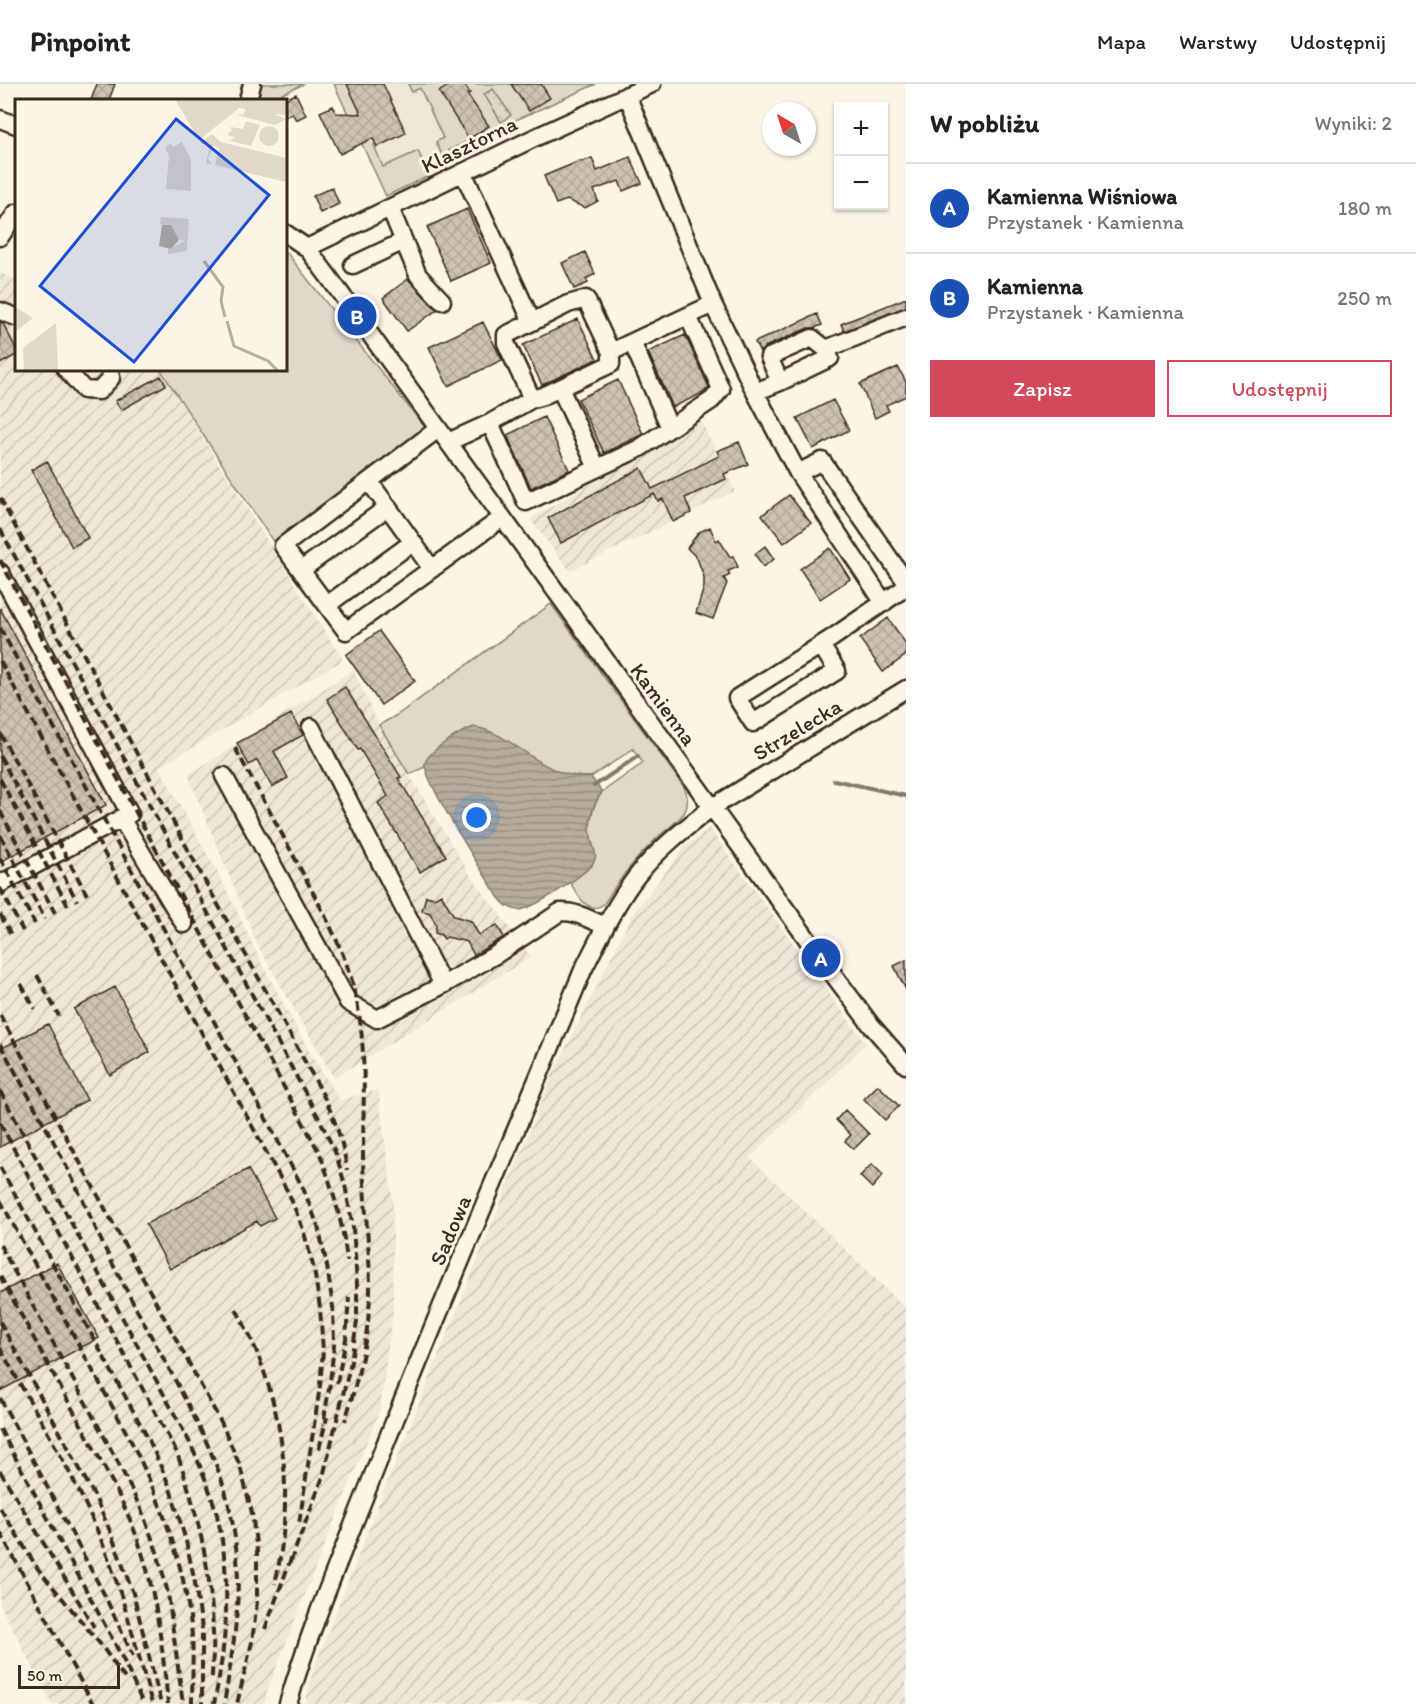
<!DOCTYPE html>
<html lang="pl">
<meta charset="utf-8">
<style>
:root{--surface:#fff;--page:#f6f6f6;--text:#222;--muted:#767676;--line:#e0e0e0;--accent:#d1495b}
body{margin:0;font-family:Itim,sans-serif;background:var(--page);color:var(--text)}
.controls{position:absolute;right:18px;top:18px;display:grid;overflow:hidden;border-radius:0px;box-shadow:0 2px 4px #0004}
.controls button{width:54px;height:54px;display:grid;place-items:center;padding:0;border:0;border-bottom:2px solid var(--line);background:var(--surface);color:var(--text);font:30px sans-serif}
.compass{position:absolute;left:762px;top:18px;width:54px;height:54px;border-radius:50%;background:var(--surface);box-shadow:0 2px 4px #0004;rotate:321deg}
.scale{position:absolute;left:18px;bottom:15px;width:102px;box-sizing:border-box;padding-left:6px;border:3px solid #3b2a1e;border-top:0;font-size:16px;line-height:21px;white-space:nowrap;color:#3b2a1e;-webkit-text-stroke:4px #fcf5e5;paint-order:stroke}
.you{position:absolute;left:477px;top:734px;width:21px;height:21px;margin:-15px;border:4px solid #fff;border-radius:50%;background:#1a73e8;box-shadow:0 0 0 9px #1a73e833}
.badge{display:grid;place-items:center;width:39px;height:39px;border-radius:50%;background:var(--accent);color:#fff;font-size:20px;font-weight:700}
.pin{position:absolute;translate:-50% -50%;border:3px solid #fff;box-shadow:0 2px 6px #0006}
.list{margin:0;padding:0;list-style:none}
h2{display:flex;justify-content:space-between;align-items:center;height:78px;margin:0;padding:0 24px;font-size:26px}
h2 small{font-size:20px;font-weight:400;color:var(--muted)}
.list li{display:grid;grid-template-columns:39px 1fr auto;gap:18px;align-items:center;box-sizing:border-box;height:90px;padding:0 24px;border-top:2px solid var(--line)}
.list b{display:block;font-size:22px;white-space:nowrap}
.list p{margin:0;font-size:20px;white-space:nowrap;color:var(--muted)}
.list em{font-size:20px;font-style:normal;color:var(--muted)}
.actions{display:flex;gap:12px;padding:18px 24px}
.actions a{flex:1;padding:14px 0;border:2px solid var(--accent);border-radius:0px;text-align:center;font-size:21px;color:var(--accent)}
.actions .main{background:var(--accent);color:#fff}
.map{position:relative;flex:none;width:906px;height:1620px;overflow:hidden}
header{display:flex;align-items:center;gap:36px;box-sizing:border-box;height:84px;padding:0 30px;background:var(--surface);border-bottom:2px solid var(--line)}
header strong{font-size:28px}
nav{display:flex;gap:33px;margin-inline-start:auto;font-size:21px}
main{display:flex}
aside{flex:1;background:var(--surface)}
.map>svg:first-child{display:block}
.built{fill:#eee6d6}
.industrial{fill:url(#industrial-furrows)}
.grass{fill:#e0d8c8;stroke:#8e8173;stroke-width:1.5}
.park{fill:url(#park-dots);stroke:#8e8173;stroke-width:1.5}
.water{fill:url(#water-rules);stroke:#85796b;stroke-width:1.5}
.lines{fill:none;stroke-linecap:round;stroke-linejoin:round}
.stream{stroke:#85796b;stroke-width:4}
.building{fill:url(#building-cross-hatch);stroke:#3b2a1e;stroke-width:1.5}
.minor-casing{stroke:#3b2a1e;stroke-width:21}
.minor{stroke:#fcf5e5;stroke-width:16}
.rail{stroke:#3b2a1e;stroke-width:4;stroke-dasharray:9 4.5;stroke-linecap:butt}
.labels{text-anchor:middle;stroke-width:6;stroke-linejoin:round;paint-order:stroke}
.street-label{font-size:22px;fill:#3b2a1e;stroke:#fcf5e5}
.inset-river{fill:none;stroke:#b7ad9e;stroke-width:3}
.view{fill:#1d4ed8;fill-opacity:0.15;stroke:#1d4ed8;stroke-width:3}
.inset-edge{fill:none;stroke:#3b2a1e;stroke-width:3}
</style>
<header>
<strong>Pinpoint</strong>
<nav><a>Mapa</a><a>Warstwy</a><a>Udostępnij</a></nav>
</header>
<main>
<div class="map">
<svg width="906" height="1620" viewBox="0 0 906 1620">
<defs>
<pattern id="industrial-furrows" width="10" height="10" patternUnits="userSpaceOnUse" patternTransform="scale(1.5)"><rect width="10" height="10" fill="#eee6d6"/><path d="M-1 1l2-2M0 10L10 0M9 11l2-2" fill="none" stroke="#cdc5b7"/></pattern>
<pattern id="park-dots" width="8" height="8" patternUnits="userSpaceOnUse" patternTransform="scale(1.5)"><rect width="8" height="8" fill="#e0d8c8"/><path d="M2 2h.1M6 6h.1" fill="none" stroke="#c1baab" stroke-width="1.8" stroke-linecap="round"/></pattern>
<pattern id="water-rules" width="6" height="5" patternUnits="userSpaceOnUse" patternTransform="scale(1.5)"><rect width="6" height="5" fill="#b7ad9e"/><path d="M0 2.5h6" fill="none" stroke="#968d80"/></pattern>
<pattern id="building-cross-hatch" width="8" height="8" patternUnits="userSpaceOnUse" patternTransform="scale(1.5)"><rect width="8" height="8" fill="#ccc2b3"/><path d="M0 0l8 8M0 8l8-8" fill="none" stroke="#b0a79a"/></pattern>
</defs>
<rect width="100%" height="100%" fill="#fcf5e5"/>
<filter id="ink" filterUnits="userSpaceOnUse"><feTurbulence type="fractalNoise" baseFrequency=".0167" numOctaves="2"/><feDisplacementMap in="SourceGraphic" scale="12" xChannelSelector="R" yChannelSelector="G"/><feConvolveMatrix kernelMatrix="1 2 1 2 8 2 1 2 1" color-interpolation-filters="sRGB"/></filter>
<g filter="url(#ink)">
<path class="built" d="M334,0H408L412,8L420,4L444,55L436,59L448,83L386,112Z"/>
<path class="industrial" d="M0,189L16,196V285H159L343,576L159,683L225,802L259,874L310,969L340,1016L378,1006L393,1118V1225L380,1326L318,1477L268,1605L264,1620H52L0,1521Z
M697,329L735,407L570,487L530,435L639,372Z
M353,586L379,641L469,789L531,873L334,994L258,862L188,691Z
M709,744L866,960L750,1074L906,1224V1620H305L313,1586L386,1401L552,992L632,831L685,763Z"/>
<path class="grass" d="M262,0H304L269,16H258Z
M334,0H347L376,60L374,61L383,83L418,67L429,92L386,112Z
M408,0H596L449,66L453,77L446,80L436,58L443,54L420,4L412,8Z
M285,168L287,169L427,346L274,459L160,285H285Z
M551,520L684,703C688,712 689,721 684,729C677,739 661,749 653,758C634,776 617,798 604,820C588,832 577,810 570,798L592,782C591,754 585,732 602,708L643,679L633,665L591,693H574L561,690L537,677L492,649H461L430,671L426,677L425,683L409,690L379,641L397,631Z"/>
<path class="park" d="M493,5L511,31L501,38L484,10Z"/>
<path class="water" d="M474,643C517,650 540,695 591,693L602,708C591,723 587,739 592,757C593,763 597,769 595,775C591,788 532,826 518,826C509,825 504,820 499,814C487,795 421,693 425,679C430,665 460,648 474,643Z"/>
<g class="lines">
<path class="stream" d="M834,696L906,712
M594,702L638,672"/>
</g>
<path class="building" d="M97,0H115L109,16H91Z
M347,0H383L406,49L377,63L373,54L340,70L320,28L333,22L336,29L361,30Z
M451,0H464L470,9L467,10L489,42L469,55L439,8Z
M511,0H541L550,14L529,27Z
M296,10L306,31L296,36L292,29L285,33V15Z
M630,73L642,99L623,107L619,97L594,106L598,117L585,124L567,116L556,120L544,92L580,77L581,78L592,74L597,87Z
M332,103L339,120L320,129L313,112Z
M467,125L491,179L451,197L427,143Z
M585,168L595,190L586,195L588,199L574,205L562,179Z
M408,195L437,226L407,247L383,214Z
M906,214V223L844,247L841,240Z
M817,230L822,241L814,244H808L765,263L760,268L755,258Z
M578,235L597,275L542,301L523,261Z
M0,238L3,239L16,265V271L0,280Z
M483,238L502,276L448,302L429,263Z
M685,251L709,303L703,309L673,323L648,268Z
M898,283L906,298V312L886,321L889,327L875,334L860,300Z
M161,292L166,301L121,326L115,317Z
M618,296L643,350L604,369L578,315Z
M833,316L849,346L813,365L797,334Z
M544,333L569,386L531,404L507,351Z
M739,358L748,380L724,390L726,395L685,414L691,429L673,438L663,415L658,417L654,410L561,459L548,434L641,384L652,405L719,372L717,367Z
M47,377L88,454L72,463L31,386Z
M789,411L811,439L784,459L762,431Z
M710,443L716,457L719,455L730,473L733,472L738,483L728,487L730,491L724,494L727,499L713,535L696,529L704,503V493L697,474L687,464L699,448Z
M765,462L774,475L763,483L755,470Z
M830,464L850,495L820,515L800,485Z
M0,524L106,721L0,778Z
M888,534L906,560V571L883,588L860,555Z
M379,547L415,597L381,621L346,571Z
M345,603L401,693L398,694L446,772L420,788L378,719L388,712L360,665L358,666L327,615Z
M291,630L303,651L274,667L288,694L272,703L257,676L249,681L237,659Z
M441,810L454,832L471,837L479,851L497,841L504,853L474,871L467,858L447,853L444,855L441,851L435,849L436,841L430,829L422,827L426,812L434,814Z
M906,876V906L894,882Z
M115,903L150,968L110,991L74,925Z
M48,940L87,1016L0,1063V965Z
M878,1001L899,1022L885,1036L864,1015Z
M845,1026L869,1050L854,1065L845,1057L851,1051L836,1036Z
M872,1080L883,1091L872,1104L860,1092Z
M248,1085L275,1134L260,1142L257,1137L170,1185L146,1140Z
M57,1179L99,1254L0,1307V1209Z"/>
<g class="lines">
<defs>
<path id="minor" d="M627,11L713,220L755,308L798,389
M248,16L252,0
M0,35L16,41
M463,88L532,238
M390,124L418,191L442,217
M285,149L307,164L328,192L821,874L871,941L906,981
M0,153L16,129
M307,164L534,54L652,0
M353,181L404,157
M0,227L16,233
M632,258L670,344
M826,265L906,233
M611,268V280L543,312L532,315L506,259V251L568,220L586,215L611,268L713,220
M66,285L84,306L99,307L111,294L110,285
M560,304L597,384
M755,308L780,298L830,274L826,265L812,254L769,273L780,298
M532,315L490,339L526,418L640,364L712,316L721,305L688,232
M438,345L283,462L346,547L502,434
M448,358L490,339
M369,397L432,485
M301,486L388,423
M0,488L130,730L0,800
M884,519L798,389L822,377L906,498
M327,521L413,458
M821,561L837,587L753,639L737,614L832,554L906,503
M311,643L443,901L497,870L560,828C576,827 591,836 605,842
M224,692L348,918L377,935L443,901
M121,734L184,840
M288,1620C311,1540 345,1463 375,1386C441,1218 514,1053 583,886C599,855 614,822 636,793C657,766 684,745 711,724L906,605"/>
</defs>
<use href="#minor" class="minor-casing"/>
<use href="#minor" class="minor"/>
<path class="rail" d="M0,414L206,799L319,1003C333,1030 343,1056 347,1086
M0,445L321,1038L336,1070L345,1101L353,1143L357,1200V1237L351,1278L323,1393L291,1476
M0,476L320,1070C333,1106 343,1139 347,1177
M0,544L217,943L303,1104L318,1142L327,1182L333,1223L334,1261L330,1299L323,1341
M0,577L270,1075L289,1110L303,1145L314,1185L320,1224L323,1267L320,1302L299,1440
M0,649L87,811
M235,664C257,704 279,744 300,784C320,822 341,859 353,900C368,958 363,1018 363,1076C364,1120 370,1164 370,1208C369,1252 358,1295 345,1337
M0,672L77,817
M0,695L68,822
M0,727L55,829
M0,751L45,835
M0,774L35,840
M0,804L23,847
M0,830L12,853
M37,891L59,932
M21,900L35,925
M0,931L223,1342L240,1382L252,1429L257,1467V1518L252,1558L237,1620
M0,960C25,1006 52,1052 75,1100C90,1130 102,1161 118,1190C136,1225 155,1259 174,1294C197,1338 221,1381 231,1431C245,1498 235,1554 224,1620
M0,1007L189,1357C200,1381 210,1405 217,1431C232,1494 227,1557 214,1620
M0,1039L177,1369C197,1427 212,1487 213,1550C214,1565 212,1581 212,1596
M0,1083L149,1356L169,1401L186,1457L195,1499L202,1544V1620
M0,1116L131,1357C160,1415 183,1476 191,1541C194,1567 192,1594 192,1620
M0,1161L120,1382L141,1425L157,1468L168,1509L183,1620
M0,1192C28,1243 55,1294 83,1344C105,1385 130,1427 143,1472C158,1520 163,1570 168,1620
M236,1225C243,1238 250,1252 256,1266C287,1344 293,1418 275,1500
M0,1238L95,1413L110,1447L133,1509L161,1620
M0,1264C35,1328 75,1391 102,1458C123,1511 137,1565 152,1620
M337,1299L346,1255L349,1213
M0,1314L104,1510L133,1572
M0,1345L123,1575L143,1620
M319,1365L327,1333
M0,1387L94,1543
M0,1424L38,1485L101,1561L126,1596
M0,1448L93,1620
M265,1545L293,1469"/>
</g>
</g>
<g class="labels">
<g class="street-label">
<text transform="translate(469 60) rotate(-26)" y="8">Klasztorna</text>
<text transform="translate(664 620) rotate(54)" y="8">Kamienna</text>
<text transform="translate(797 645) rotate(-31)" y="8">Strzelecka</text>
<text transform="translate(450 1146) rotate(-67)" y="8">Sadowa</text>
</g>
</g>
<g transform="translate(15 15)">
<rect width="272" height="272" fill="#fcf5e5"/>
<path d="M228,6L271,16L258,15L271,20L260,26L222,16L229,15L230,10L224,9ZM231,22L245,26L236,47L215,42L220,38L212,36L217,31L215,28L228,30ZM197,35L206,43L271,59V83L200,66L204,49L198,47L193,60L197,65L191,64L195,47L185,44ZM167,43L176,61V92L151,90L154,57L150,49L156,44L158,48ZM146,118L174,120L172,152L153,155V150L170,142L162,140L157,128L145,125ZM41,224L43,271H9L8,249Z" fill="#e0d8c8"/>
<path d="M0,208L18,219L0,233Z" fill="#e0d8c8"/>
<path d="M160,0H271V16L228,6L184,41ZM244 37a10 10 0 1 1 20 0a10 10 0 1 1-20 0Z" fill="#e0d8c8"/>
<path d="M147,126H156L164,141L156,150L144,147Z" fill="#b7ad9e"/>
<path class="inset-river" d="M189,162L208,188L206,202L210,218M212,222L219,247L253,262L262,271"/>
<path class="view" d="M161,20L254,96L119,263L25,187Z"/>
<rect width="272" height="272" class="inset-edge"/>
</g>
</svg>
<div class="controls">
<button>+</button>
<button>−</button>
</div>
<svg class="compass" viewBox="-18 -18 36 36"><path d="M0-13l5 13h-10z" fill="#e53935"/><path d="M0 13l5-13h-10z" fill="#767676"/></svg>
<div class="scale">50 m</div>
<div class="you"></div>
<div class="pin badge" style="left:821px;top:874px;background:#1a4fb4">A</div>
<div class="pin badge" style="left:357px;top:232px;background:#1a4fb4">B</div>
</div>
<aside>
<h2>W pobliżu<small>Wyniki: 2</small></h2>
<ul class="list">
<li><span class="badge" style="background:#1a4fb4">A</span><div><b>Kamienna Wiśniowa</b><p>Przystanek · Kamienna</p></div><em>180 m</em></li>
<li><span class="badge" style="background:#1a4fb4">B</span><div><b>Kamienna</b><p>Przystanek · Kamienna</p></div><em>250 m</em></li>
</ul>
<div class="actions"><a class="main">Zapisz</a><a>Udostępnij</a></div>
</aside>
</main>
